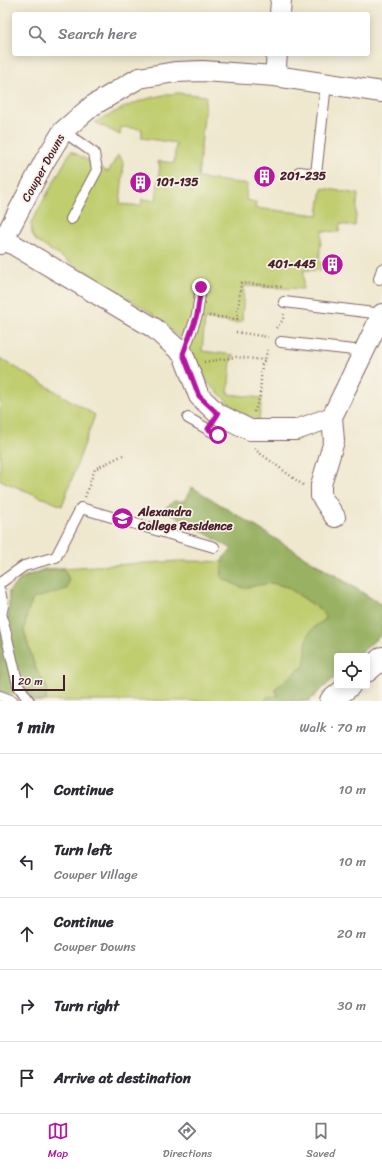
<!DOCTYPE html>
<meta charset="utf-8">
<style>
:root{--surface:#fff;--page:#f7f7f7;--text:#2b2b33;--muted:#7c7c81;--line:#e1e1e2;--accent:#b5179e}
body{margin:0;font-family:Sriracha,sans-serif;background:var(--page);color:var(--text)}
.controls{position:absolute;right:12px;bottom:12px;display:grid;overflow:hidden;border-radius:4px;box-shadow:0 2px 10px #0003}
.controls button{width:36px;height:36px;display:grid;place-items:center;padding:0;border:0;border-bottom:1px solid var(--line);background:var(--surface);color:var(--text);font:20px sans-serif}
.scale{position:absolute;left:12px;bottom:10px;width:53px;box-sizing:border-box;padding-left:4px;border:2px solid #4a1f2b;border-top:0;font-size:11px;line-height:14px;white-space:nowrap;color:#4a1f2b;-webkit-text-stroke:3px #f7f3e8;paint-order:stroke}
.stop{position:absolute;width:12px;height:12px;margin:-9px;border:3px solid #b5179e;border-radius:50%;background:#fff}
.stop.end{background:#b5179e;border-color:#fff;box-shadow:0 1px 4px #0008}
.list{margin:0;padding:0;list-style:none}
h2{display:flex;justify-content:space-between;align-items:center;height:52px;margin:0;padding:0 16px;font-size:17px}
h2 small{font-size:13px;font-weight:400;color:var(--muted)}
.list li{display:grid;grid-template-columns:26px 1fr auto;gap:12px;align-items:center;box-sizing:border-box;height:72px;padding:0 16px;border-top:1px solid var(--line)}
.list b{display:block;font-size:15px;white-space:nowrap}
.list p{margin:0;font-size:13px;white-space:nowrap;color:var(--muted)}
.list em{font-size:13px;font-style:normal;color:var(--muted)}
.icon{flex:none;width:22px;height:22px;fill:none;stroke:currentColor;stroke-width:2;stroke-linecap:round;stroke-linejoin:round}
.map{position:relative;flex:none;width:382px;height:701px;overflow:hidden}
.search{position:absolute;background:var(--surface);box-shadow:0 2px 10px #0003;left:12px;right:12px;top:12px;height:44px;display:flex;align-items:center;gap:10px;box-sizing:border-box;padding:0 14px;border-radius:4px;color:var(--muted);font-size:15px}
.sheet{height:412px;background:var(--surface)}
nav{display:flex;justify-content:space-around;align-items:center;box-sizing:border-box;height:56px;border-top:1px solid var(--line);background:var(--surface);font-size:11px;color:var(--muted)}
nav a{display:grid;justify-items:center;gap:2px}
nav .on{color:var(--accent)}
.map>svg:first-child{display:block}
.green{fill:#c0ce6f;stroke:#85764d}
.forest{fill:#98b162;stroke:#716846}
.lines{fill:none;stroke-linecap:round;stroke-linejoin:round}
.lane-casing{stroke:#846564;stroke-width:12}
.street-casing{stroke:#846564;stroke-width:22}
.secondary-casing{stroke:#846564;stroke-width:24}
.path{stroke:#846564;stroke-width:2.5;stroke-dasharray:1 3;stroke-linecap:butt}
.lane{stroke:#fff;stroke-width:10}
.street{stroke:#fff;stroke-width:20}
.secondary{stroke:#fff;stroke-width:22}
.route{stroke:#b5179e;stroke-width:5}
.labels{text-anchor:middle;stroke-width:3.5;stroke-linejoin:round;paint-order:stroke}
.street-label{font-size:12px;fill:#4a1f2b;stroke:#f7f3e8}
.poi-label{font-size:12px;font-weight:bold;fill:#4a1f2b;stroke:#f7f3e8;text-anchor:start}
</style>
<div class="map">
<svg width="382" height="701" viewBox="0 0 382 701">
<rect width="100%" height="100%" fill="#f7f3e8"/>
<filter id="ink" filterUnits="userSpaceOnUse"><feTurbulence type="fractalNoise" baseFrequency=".025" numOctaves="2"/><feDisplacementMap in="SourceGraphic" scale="8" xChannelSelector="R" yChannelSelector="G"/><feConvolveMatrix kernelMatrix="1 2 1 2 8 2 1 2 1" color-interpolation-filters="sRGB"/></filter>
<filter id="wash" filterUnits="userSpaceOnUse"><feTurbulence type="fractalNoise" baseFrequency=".012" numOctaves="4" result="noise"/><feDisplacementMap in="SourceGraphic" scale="16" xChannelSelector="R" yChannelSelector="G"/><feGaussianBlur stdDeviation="0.9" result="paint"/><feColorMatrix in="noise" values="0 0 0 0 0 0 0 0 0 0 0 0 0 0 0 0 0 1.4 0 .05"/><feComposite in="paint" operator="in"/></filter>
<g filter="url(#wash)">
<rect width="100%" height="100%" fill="#efe8cf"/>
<path class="green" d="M178,93L206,96L198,178L247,184L246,200L256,202L255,208L318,215L322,188L358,194L355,226L340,224L339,232L322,231L319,262L321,263V271L304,270L303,289L244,286L242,321L237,323L205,319L202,351L234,355L231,361L228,394L262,398L259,420L240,413L208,383L187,345L153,314L36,241L32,234L31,223L71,151L108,172L118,155L124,163L120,204L141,206L142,199L156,201L160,164H158V161L174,163L176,143L142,138V129L121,127L120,135L95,122C127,106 142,97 178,93Z
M0,358L95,415L62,506L0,480Z
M180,561L316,563L382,605V634L357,656H337V675L309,701H30L13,694L0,692V630L9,616V591L21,578L45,569Z"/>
<path class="forest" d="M192,487L382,605V634L357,656H337V675L309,701H265L267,697L278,696L275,689L284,681L304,666C309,641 300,634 326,619L321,610L287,587L271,583L243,588L221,578L223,558L232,549L164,509L174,501H184Z
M63,568L69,579L67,589L33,599L27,614L24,631L35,667L47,687L46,701H30L13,694L0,692V630L9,616V591C26,573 39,570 63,568Z"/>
</g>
<g filter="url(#ink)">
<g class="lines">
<defs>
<path id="lane" d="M63,131L94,153L97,170L71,219
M299,172L316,174L326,84
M379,279L382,269
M284,302L382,314
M281,342L363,351
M183,354L197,315L201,287
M188,418L218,435
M0,583L24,566L56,557L81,508L214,547
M0,591L3,606L0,621
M2,617L18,685L29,701
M0,696L13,701"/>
<path id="street" d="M280,14L281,0
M275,76L277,54
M4,239L154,328L183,354L199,396L218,414L250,430H296L332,417
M0,244L4,239L44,162L63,131L92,106L139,78L175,72L203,71L275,76L382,92
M335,517L321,496V485L334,441L332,417L382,314"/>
<path id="secondary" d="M367,671L382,658
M331,701L349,686"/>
</defs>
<use href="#lane" class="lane-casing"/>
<use href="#street" class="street-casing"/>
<use href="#secondary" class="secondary-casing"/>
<path class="path" d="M209,316L237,319L241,283L283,287
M276,328L283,320L284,314
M236,332L268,337
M204,362L236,357L265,360
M254,412L260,396L262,363L265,360L268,347
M255,448L257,451L303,485
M85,497L95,469L123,455"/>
<use href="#lane" class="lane"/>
<use href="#street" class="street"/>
<use href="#secondary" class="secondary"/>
</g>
</g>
<g class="lines" filter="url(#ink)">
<path class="route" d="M201,287L197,315L183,354L199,396L218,414L208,429L218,435"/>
</g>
<defs>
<symbol id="building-disc" viewBox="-11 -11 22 22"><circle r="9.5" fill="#b5179e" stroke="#f7f3e8"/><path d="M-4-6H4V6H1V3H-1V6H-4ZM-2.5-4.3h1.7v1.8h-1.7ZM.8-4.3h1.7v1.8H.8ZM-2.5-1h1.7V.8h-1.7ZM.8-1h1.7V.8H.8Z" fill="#fff"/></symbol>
<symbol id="school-disc" viewBox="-11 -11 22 22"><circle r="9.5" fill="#b5179e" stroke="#f7f3e8"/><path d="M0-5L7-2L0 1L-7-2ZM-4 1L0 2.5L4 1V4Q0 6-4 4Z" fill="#fff"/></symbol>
</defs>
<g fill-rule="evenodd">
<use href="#building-disc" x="252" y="164" width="25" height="25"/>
<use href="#building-disc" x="128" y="170" width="25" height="25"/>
<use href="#building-disc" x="320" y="252" width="25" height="25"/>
<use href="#school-disc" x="110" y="506" width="25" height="25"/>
</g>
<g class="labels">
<g class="street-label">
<text transform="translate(43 168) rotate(-61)" y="4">Cowper Downs</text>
</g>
<g class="poi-label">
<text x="280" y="180">201-235</text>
<text x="156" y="186">101-135</text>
<text x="316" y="268" text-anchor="end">401-445</text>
<text x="138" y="516">Alexandra<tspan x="138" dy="14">College Residence</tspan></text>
</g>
</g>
</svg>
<div class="controls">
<button><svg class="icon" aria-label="locate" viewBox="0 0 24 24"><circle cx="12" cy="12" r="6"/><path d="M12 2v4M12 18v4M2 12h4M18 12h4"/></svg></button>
</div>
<div class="scale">20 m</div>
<div class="stop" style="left:218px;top:435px"></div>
<div class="stop end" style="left:201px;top:287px"></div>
<div class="search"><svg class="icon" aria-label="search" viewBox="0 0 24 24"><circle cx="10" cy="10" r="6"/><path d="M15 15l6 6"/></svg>Search here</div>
</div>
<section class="sheet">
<h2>1 min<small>Walk · 70 m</small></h2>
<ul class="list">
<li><svg class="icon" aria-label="ahead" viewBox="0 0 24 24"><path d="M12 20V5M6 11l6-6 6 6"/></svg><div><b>Continue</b></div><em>10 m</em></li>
<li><svg class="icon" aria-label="left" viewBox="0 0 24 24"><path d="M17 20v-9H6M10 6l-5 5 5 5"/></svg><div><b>Turn left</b><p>Cowper Village</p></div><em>10 m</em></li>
<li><svg class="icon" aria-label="ahead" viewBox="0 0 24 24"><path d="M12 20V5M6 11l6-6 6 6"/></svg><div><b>Continue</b><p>Cowper Downs</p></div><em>20 m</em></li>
<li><svg class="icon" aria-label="right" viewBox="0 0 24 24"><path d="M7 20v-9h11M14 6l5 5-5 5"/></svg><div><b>Turn right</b></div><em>30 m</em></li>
<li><svg class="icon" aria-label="arrive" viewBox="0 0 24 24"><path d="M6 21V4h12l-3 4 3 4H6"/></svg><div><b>Arrive at destination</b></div></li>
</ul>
</section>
<nav>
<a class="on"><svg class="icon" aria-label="map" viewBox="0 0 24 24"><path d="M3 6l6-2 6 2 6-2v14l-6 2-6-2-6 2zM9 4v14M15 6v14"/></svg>Map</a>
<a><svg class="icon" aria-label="directions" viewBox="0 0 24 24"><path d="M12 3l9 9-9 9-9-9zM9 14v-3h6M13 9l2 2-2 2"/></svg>Directions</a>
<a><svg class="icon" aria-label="saved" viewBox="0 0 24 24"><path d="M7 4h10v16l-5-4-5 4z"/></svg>Saved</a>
</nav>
